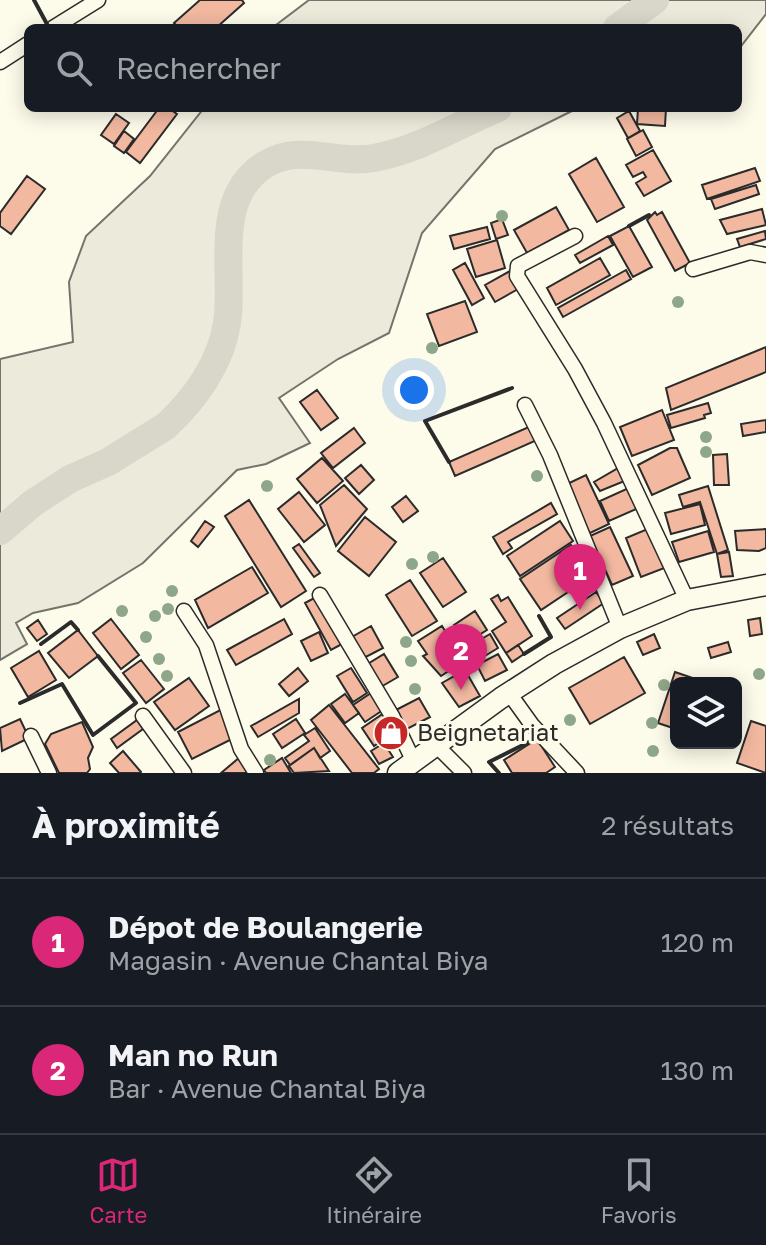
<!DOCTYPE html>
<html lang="fr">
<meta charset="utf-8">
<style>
:root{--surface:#171b24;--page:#242831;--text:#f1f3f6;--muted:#9ea1a6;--line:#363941;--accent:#db2777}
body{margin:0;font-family:"Golos Text",sans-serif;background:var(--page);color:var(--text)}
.controls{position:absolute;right:24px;bottom:24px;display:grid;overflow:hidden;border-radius:12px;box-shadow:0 4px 20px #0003}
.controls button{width:72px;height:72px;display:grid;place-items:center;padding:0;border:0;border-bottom:2px solid var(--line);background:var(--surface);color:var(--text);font:40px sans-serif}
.you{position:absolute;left:414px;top:390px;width:28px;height:28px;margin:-20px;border:6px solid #fff;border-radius:50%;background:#1a73e8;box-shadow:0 0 0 12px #1a73e833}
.badge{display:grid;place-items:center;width:52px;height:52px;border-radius:50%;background:var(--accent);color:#fff;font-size:26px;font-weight:700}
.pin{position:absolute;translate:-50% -66px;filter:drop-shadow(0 2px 4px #0008)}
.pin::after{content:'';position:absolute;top:42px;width:28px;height:24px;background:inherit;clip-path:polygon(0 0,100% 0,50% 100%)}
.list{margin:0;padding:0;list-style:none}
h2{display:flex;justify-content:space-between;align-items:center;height:104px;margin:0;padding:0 32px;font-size:34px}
h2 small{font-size:26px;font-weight:400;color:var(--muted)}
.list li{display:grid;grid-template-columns:52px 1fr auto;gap:24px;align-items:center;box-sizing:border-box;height:128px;padding:0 32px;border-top:2px solid var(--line)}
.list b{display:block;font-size:30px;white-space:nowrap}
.list p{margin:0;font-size:26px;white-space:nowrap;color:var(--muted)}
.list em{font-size:26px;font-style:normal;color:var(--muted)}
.icon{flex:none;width:44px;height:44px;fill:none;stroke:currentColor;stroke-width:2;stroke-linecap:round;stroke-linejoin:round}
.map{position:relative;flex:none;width:766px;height:773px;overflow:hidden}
.search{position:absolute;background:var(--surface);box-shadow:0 4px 20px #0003;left:24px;right:24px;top:24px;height:88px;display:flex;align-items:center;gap:20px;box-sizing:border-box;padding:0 28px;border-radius:12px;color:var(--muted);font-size:30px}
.sheet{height:360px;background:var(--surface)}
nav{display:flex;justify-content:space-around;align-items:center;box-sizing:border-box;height:112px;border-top:2px solid var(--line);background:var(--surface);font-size:22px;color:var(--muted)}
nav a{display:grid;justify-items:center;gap:4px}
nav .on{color:var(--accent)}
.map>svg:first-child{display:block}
.green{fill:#ecebdb;stroke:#74746e;stroke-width:2}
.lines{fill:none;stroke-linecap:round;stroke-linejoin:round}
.river{stroke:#d8d7c9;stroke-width:28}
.building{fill:#f2b8a0;stroke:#2b2b2b;stroke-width:2}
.street-casing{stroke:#2b2b2b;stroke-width:17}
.secondary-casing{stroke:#2b2b2b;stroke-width:23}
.street{stroke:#fdfbea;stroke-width:14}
.secondary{stroke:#fdfbea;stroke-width:20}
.wall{stroke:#2b2b2b;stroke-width:4}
.tree{fill:#8ea78a}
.labels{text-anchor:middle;stroke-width:6;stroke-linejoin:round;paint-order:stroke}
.poi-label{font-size:24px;fill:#2b2b2b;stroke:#fdfbea;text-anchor:start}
</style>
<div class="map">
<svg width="766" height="773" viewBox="0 0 766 773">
<rect width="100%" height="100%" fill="#fdfbea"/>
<path class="green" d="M309,0H766V14L738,50V28H272Z
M204,108H578L495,149L422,233L389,333L338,359L279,398L310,443L266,464L237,470L143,563L78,603L33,613L16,623L27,644L0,660V359L73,342L69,282L86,236L150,176Z"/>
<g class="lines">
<path class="river" d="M617,28L655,0
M0,531L33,503L70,479L108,462L166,426C195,399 221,363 227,323C235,272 211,197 266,164C301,143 338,165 374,158C419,150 457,125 498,108"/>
</g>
<path class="building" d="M200,0H242L244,3L216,28H179L174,23Z
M159,108H168L177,114L140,163L126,152Z
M638,108H666L665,126L637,124Z
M629,111L640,131L628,138L617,118Z
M116,114L129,123L114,144L101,135Z
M643,130L652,147L636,156L627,139Z
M124,131L134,139L124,153L114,146Z
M653,150L671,181L644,196L636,183L646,177L643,172L633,177L626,165Z
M596,158L624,207L597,222L569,174Z
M755,168L760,181L707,199L702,185Z
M27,176L45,189L11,234L0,226V213Z
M756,185L759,194L715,209L711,199Z
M556,207L569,230L527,253L514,230Z
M762,209L766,225L727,234L720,220Z
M655,212L657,215L662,212L690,263L675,271L647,220Z
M502,219L508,235L496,239L491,223Z
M629,226L652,267L633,277L610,236Z
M487,227L490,239L454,249L450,236Z
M765,231L766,239L740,247L737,239Z
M608,236L613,245L580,263L575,255Z
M497,240L505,268L476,277L467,249Z
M600,258L610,275L556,305L547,288Z
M465,263L484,298L472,305L453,270Z
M626,270L631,279L563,317L558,308Z
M510,271L520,288L495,302L485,285Z
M465,301L477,332L439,346L427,314Z
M766,347V372L671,410L666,388Z
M317,390L338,418L321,430L300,402Z
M708,403L711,413L704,415L705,418L671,428L667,415Z
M662,410L674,440L632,456L620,427Z
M766,420V432L743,436L741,424Z
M531,426L537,440L455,476L449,462Z
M354,428L365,443L333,468L321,453Z
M670,448H677L690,478L652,495L638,465Z
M727,454L729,485H714L713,455Z
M322,458L343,481L317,503L297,479Z
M361,465L374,480L359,494L345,478Z
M620,467L627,480L600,491L594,482Z
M586,475L609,524L588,534L565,485Z
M344,485L367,509L336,546L320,505Z
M633,486L643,506L609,521L600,501Z
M708,486L728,550L717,554L700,502L683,507L679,495Z
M299,492L325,525L304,542L278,509Z
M406,496L418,511L403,522L392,507Z
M249,500L306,591L281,607L225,516Z
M551,503L557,514L508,542L512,548L503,554L493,537Z
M700,504L705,525L671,534L665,513Z
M365,517L396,542L369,576L338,551Z
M205,521L214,527L198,547L191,541Z
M560,521L573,541L520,576L507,556Z
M610,527L633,576L612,585L590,536Z
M650,528L667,567L641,577L626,538Z
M766,529V548L759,551L737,550L735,531Z
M708,531L714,552L679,562L672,542Z
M299,544L320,573L314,577L293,548Z
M571,545L592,576L541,610L520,579Z
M729,552L733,576L721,577L717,554Z
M443,558L466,592L443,607L420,573Z
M252,567L268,593L208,628L195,600Z
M410,580L437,621L412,636L386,595Z
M596,592L604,603L565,629L557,618Z
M498,595L501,601L508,597L532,636L506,653L492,631L506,622L491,599Z
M316,597L342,644L331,650L305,603Z
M475,611L487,630L466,643L454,625Z
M760,618L762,634L750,636L748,620Z
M111,619L139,655L121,669L93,633Z
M284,619L292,634L236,665L227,650Z
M38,620L47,634L37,641L27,628Z
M371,626L383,648L362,659L350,638Z
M442,626L464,661L441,676L423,656L427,654L418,641Z
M78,630L98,656L69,678L48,653Z
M319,632L328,653L311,661L301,641Z
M490,634L498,648L475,662L466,648Z
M654,634L660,648L643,655L637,642Z
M728,642L731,652L711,658L708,648Z
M518,645L524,654L512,662L506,653Z
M39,651L56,680L28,697L11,668Z
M384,654L398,677L379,688L366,665Z
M498,654L507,670L485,681L477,665Z
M624,657L645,693L590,724L569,688Z
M141,660L164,689L146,703L123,673Z
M298,668L308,681L289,696L279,684Z
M351,668L367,693L353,702L337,676Z
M465,670L480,696L459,707L442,683Z
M675,672L707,683H676V729L658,723Z
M189,678L209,706L175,730L154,702Z
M371,693L383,710L365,722L353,705Z
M345,694L359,713L345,723L331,704Z
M419,698L430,717L405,730L394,711Z
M299,699V713L258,737L251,726Z
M329,705L379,769L374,773H352L311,720Z
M228,706L242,734L192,759L178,732Z
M384,713L396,731L374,746L362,728Z
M20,719L29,738L2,751L0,728Z
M296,719L305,733L282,748L273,734Z
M137,720L143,729L117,748L111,739Z
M751,721L766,726V773L737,763Z
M82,722L93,747L88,758L90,769L87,773H59L45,744L51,734Z
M315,728L330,751L320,758L314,748L290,765L285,758L309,741L304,735Z
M537,739L555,767L546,773H512L504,760Z
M384,743L393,757L379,764L371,751Z
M314,748L329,771L294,773L289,766Z
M123,751L141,772L140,773H119L110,763Z
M240,757L253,773H221Z
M282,758L291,773H266L264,770Z"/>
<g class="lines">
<defs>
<path id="street" d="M53,28L98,0
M0,62L28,44
M575,236L518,266L517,276L575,369L604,423L687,600
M693,269L750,252L766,255
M525,405L550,455L620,628
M320,595L392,716L413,760
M184,611L206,645L241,749L256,773
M509,693L532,725L577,773
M143,716L184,773
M31,736L49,773
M437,746L464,773"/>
<path id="secondary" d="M398,773L501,698L554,664L620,628L687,600L766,585"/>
</defs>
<use href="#street" class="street-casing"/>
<use href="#secondary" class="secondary-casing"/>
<use href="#street" class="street"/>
<use href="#secondary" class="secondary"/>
<path class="wall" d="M34,0L48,26
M629,226L649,215
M449,462L425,421L512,388
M41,644L71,622L78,630
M524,654L551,637L539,616
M20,703L62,684L93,735L136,703L98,656
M499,773L489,762L533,740"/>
</g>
<g class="tree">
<circle cx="502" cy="216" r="6"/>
<circle cx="678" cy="302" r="6"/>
<circle cx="432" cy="348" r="6"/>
<circle cx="706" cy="437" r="6"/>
<circle cx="706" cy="452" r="6"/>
<circle cx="537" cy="476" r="6"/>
<circle cx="267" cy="486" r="6"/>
<circle cx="433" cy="557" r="6"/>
<circle cx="412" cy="564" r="6"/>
<circle cx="172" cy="591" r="6"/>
<circle cx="168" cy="609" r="6"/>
<circle cx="122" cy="611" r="6"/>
<circle cx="155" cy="616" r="6"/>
<circle cx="146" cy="637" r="6"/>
<circle cx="406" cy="642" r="6"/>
<circle cx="159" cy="659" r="6"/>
<circle cx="411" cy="661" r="6"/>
<circle cx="759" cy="674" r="6"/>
<circle cx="167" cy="676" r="6"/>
<circle cx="664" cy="685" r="6"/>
<circle cx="415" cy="689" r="6"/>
<circle cx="570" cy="720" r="6"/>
<circle cx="652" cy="723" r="6"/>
<circle cx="653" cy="751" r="6"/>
<circle cx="270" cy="760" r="6"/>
</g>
<defs>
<symbol id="shop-disc" viewBox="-11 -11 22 22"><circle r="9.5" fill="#c62828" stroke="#fdfbea"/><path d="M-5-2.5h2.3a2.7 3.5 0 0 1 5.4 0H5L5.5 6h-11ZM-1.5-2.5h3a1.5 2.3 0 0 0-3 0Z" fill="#fff"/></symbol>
</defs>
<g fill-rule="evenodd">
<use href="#shop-disc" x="371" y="713" width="40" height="40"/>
</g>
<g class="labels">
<g class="poi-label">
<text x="417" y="741">Beignetariat</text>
</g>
</g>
</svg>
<div class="controls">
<button><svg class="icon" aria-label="layers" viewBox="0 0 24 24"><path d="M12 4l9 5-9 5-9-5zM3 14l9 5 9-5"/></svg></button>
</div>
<div class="you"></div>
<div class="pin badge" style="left:580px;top:610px">1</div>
<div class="pin badge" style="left:461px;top:690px">2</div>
<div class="search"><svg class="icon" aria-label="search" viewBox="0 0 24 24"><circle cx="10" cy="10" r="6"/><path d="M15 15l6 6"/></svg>Rechercher</div>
</div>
<section class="sheet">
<h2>À proximité<small>2 résultats</small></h2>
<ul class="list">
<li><span class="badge">1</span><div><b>Dépot de Boulangerie</b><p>Magasin · Avenue Chantal Biya</p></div><em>120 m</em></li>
<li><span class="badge">2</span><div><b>Man no Run</b><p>Bar · Avenue Chantal Biya</p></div><em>130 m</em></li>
</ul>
</section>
<nav>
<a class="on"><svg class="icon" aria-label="map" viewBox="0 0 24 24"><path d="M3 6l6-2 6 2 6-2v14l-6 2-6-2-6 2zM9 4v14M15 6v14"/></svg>Carte</a>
<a><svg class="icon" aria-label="directions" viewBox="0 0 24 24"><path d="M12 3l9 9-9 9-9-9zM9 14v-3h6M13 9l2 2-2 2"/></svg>Itinéraire</a>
<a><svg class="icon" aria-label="saved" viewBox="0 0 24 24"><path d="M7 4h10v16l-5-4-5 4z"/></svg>Favoris</a>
</nav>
